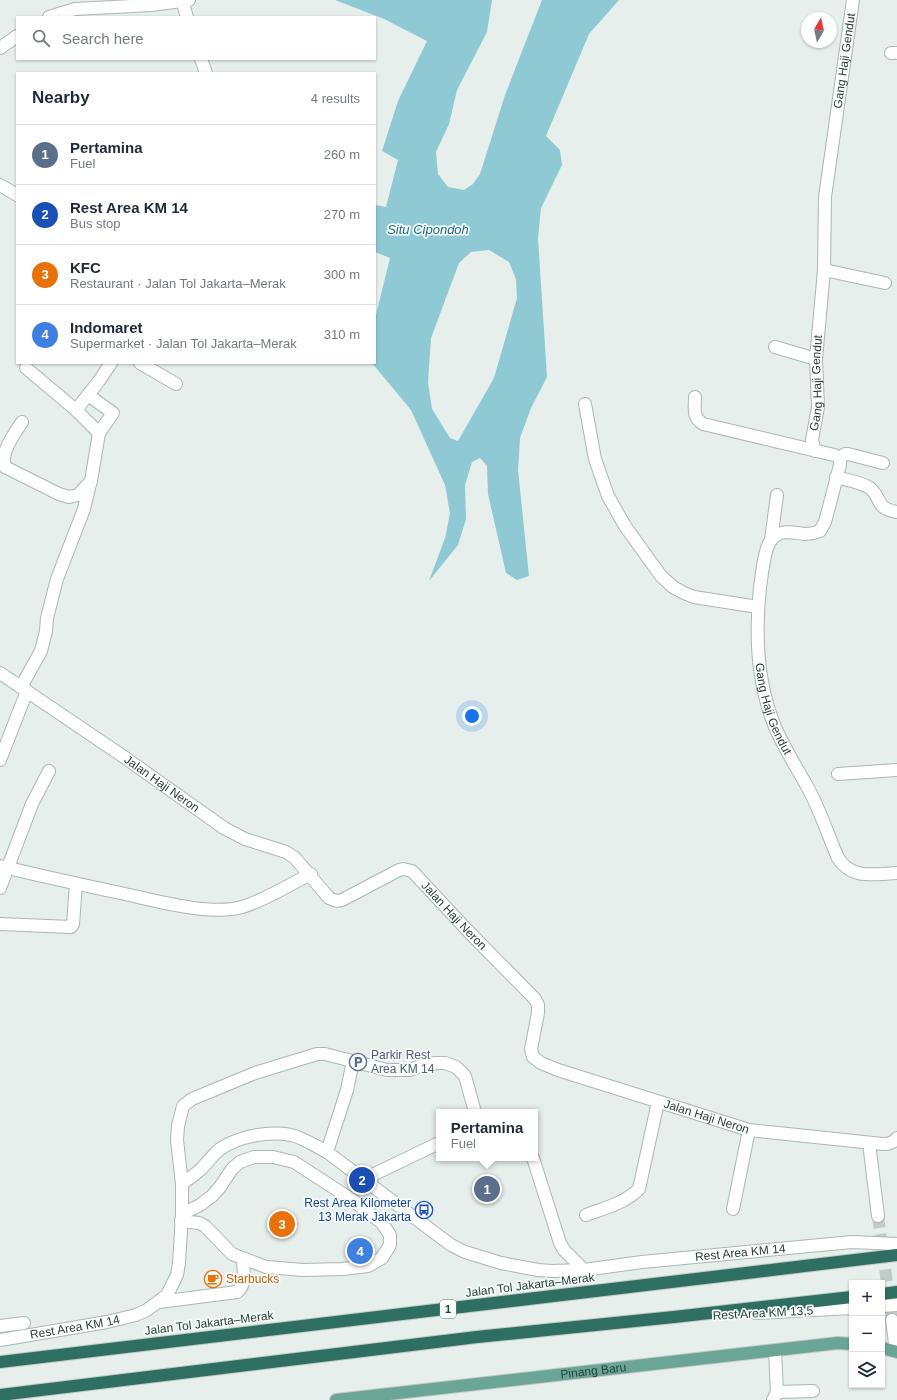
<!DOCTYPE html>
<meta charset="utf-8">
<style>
:root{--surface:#fff;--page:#f2f2f3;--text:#1f2937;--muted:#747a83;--line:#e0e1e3;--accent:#7f5249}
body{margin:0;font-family:Arial,sans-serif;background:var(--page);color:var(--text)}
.controls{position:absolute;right:12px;bottom:12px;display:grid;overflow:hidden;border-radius:0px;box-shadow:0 1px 3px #0004}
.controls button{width:36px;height:36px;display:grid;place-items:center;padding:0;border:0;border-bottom:1px solid var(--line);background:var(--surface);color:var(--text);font:20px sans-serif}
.compass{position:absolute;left:801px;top:12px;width:36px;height:36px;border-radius:50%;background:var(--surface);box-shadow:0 1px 3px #0004;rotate:9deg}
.you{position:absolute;left:472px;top:716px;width:14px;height:14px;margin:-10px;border:3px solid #fff;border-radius:50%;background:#1a73e8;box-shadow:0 0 0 6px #1a73e833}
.badge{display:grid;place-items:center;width:26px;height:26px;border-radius:50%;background:var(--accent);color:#fff;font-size:13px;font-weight:700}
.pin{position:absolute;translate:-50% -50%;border:2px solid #fff;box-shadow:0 1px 4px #0006}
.popup{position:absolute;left:436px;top:1109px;width:102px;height:52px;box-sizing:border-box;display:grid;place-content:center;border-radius:0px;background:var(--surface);filter:drop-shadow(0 1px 3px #0005);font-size:13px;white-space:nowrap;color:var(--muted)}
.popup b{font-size:15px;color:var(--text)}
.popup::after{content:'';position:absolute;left:50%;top:100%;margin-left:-8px;border:8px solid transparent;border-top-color:var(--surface)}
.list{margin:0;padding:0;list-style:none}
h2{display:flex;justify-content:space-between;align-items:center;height:52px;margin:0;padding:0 16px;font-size:17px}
h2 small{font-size:13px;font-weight:400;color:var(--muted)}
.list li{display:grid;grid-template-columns:26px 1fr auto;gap:12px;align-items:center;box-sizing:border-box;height:60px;padding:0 16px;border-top:1px solid var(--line)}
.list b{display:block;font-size:15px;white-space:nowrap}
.list p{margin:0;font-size:13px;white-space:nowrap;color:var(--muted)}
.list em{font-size:13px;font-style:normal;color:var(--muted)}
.icon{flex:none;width:22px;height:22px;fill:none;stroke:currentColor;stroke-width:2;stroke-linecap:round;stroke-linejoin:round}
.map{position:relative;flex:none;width:897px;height:1400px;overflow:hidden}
.search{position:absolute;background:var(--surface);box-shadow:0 1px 3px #0004;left:16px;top:16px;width:360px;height:44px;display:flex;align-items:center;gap:10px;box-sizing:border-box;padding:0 14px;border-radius:0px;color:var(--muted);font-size:15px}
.panel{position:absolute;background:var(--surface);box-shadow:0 1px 3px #0004;left:16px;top:72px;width:360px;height:292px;border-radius:0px}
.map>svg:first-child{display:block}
.water{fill:#8ec9d4;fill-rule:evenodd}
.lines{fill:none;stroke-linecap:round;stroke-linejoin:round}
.minor-tunnel{stroke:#bfccc8;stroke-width:12;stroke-dasharray:12 6;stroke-linecap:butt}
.minor-casing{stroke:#a8b8b2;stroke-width:14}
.major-casing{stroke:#c2cac8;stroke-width:14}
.highway-casing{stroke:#c2cac8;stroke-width:14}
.minor{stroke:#fff;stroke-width:12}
.major{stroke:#6aa596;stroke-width:12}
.highway{stroke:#2f6f62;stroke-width:12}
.labels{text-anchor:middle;stroke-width:3.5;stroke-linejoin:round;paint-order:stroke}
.shield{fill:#f7fbf9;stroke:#637a73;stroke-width:1}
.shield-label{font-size:11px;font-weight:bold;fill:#24423a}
.street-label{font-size:12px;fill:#24423a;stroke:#f7fbf9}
.service-label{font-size:12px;fill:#4e5e75;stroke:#f7fbf9;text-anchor:start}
.transit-label{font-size:12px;fill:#164399;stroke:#f7fbf9;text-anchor:end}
.food-label{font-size:12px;fill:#c56008;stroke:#f7fbf9;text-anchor:start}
.water-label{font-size:13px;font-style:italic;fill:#1c6f80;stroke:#f7fbf9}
</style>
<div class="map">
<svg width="897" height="1400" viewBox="0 0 897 1400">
<rect width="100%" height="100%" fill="#e6efeb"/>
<path class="water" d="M335,0H492L487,32L457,90L449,124L436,152L438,174L448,187L464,190L473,184L480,174L505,95L542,0H619L589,34L546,136L560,150L562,165L541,208L538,238L547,377L531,408L520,438L518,470L529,576L517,580L506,573L488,494L487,466L480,458L472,462L465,485L466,519L458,545L429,581L445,538L450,513L445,485L411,410L372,363H375V319L390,258L375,252V205L386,207L398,160L382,151L398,101L427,41L384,19ZM489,250L509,262L516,279L517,298L494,378L458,441L450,438L432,409L428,382L431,338L459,263L471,252Z"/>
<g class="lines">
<path class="minor-tunnel" d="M878,1216L892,1320"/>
<defs>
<g id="minor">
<path d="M182,1L187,17"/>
<path d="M49,17L75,9L151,5L189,0"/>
<path d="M0,48L17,36"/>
<path d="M891,53H897"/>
<path d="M201,59L206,73"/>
<path d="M0,185L17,195"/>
<path d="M824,270L885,283"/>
<path d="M775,347L816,359"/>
<path d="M140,363L176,384"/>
<path d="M26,368L76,410"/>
<path d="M88,395L113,413L99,433"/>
<path d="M695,397C695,408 692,417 703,424L834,455L840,458"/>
<path d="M585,404L595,459L608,496L625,526L661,576L673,587L684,593L694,597L758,607"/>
<path d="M22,422C14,434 0,453 5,467L59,494L69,497L78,495L91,481L99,433L76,410L99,381L111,363"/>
<path id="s1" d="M815,451L812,440L818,407L816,359L824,270L825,197L853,0"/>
<path id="s2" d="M840,458V465L825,522L820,531C815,533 811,534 805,534C794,533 780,528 771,540C764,549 762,575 760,587C755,633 757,683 775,727C784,748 797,768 808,788C820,810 828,835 838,858C852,880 874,874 897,873"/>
<path d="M840,458L845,454H848L883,463"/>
<path d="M836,477C846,480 861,482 870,488C883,499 874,508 897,512"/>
<path d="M771,540L777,495"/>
<path id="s3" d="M0,673L124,757L224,828L245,839L286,852L295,858L329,898C335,901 338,902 344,899L399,870L403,869L412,871L469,932L535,999L538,1005V1013L531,1049L533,1057L541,1063L558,1070L749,1130L873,1143C882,1144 891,1146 897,1138"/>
<path d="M21,687L41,651L46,631L47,618L57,579L84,509L90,484"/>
<path d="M0,760L27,691"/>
<path d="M838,774L897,770"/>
<path d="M0,866C41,876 83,885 125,894C156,901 211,916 242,907C266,900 288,885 311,874"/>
<path d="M0,888L32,804L49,771"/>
<path d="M0,924L71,927L73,924L76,884"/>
<path d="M869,1143L878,1216"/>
<path d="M327,1152L347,1090L353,1061"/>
<path d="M533,1158L560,1243L564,1250L584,1270"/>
<path d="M362,1180L439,1143"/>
<path id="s4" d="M182,1184C188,1179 196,1174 201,1169C208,1162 213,1155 220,1149C239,1136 268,1131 291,1135C304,1138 315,1146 327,1152L451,1245L465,1252L501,1263L538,1270L552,1271L584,1270L642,1262L852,1242L897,1244"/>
<path d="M733,1209L749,1130"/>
<path d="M586,1215C605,1208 625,1203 639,1189L658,1102"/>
<path d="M181,1221L199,1223L205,1226L232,1254L266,1267L303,1270L343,1269L368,1266L382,1258L390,1245V1235L382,1223L354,1201L294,1162L273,1157H254L240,1162L232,1169L220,1187L212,1196L200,1205L182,1214"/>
<path d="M159,1302L237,1292C247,1285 243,1269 243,1259"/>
<path d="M882,1306L897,1305"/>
<path d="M755,1313L852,1308"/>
<path d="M892,1320L896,1351"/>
<path d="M0,1326L24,1323"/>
<path id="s5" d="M0,1340L107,1322L136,1315L147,1310L167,1295L177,1275L179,1263L182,1214V1184L177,1140L178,1126L183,1106L192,1099L255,1073L317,1054H325L387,1070H409L427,1064L436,1063H445L456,1067L465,1076L475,1112"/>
<path d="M777,1392L813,1391"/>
<path d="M773,1400L777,1392L775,1351"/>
</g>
<g id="major">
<path d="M882,1348L897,1352"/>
<path id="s6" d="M336,1400L838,1343L852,1344"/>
</g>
<path id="highway" d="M882,1294L897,1292
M0,1362L897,1255
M0,1395L477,1337L674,1317L852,1297"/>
</defs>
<use href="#minor" class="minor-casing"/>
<use href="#major" class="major-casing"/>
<use href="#highway" class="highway-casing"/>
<use href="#minor" class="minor"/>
<use href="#major" class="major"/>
<use href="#highway" class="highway"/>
</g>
<defs>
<symbol id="parking-ring" viewBox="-11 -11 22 22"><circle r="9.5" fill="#f7fbf9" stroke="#5c6f8a" stroke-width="1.5"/><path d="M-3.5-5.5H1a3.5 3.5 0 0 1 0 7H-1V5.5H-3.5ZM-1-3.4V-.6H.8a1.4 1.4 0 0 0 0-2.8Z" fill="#5c6f8a"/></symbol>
<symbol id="bus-ring" viewBox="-11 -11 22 22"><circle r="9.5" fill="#f7fbf9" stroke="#1a4fb4" stroke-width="1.5"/><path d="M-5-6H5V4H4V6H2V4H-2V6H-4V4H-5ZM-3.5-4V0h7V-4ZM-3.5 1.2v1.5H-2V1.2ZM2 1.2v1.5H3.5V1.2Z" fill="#1a4fb4"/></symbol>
<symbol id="cafe-ring" viewBox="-11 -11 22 22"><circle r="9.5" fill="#f7fbf9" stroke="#e8710a" stroke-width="1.5"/><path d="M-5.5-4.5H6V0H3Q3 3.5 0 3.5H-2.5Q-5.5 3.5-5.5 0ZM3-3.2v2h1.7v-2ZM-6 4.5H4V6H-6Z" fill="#e8710a"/></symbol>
</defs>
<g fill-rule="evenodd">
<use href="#parking-ring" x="348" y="1052" width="20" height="20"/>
<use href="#bus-ring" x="414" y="1200" width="20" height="20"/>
<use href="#cafe-ring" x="203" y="1269" width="20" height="20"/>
</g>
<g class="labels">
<rect class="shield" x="440" y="1300" width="16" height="18" rx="3"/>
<g class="shield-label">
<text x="448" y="1313">1</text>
</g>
<g class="street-label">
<text dy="4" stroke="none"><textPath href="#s1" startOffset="393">Gang Haji Gendut</textPath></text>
<text dy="4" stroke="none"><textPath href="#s1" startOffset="69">Gang Haji Gendut</textPath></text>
<text dy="4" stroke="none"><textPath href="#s2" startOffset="301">Gang Haji Gendut</textPath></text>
<text dy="4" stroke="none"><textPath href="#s3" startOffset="196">Jalan Haji Neron</textPath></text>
<text dy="4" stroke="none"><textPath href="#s3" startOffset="555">Jalan Haji Neron</textPath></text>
<text dy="4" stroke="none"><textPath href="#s3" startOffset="915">Jalan Haji Neron</textPath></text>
<text dy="4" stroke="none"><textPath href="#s4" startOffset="615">Rest Area KM 14</textPath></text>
<text transform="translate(530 1285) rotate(-7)" y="4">Jalan Tol Jakarta–Merak</text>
<text transform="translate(763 1313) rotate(-3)" y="4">Rest Area KM 13,5</text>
<text transform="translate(209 1323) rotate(-7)" y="4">Jalan Tol Jakarta–Merak</text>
<text dy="4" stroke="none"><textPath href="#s5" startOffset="76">Rest Area KM 14</textPath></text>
<text dy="4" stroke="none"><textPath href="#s6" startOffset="259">Pinang Baru</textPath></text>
</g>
<g class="service-label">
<text x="371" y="1059">Parkir Rest<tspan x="371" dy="14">Area KM 14</tspan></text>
</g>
<g class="transit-label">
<text x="411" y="1207">Rest Area Kilometer<tspan x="411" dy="14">13 Merak Jakarta</tspan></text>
</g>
<g class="food-label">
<text x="226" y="1283">Starbucks</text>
</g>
<g class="water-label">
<text x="428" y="234">Situ Cipondoh</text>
</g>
</g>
</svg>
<div class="controls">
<button>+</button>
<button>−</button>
<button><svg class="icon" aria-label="layers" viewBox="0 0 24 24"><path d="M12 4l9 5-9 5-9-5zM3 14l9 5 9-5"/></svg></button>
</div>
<svg class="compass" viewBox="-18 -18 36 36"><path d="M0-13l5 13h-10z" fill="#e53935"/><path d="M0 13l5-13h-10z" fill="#747a83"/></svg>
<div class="you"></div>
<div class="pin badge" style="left:487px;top:1189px;background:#5c6f8a">1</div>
<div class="popup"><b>Pertamina</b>Fuel</div>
<div class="pin badge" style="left:362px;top:1180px;background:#1a4fb4">2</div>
<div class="pin badge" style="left:282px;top:1224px;background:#e8710a">3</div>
<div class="pin badge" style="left:360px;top:1251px;background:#3f7fe0">4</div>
<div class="search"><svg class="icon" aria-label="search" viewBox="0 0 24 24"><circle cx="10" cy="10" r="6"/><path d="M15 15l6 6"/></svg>Search here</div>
<section class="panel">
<h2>Nearby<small>4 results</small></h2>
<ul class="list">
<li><span class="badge" style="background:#5c6f8a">1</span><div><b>Pertamina</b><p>Fuel</p></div><em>260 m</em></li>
<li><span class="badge" style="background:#1a4fb4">2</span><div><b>Rest Area KM 14</b><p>Bus stop</p></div><em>270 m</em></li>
<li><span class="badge" style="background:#e8710a">3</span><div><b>KFC</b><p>Restaurant · Jalan Tol Jakarta–Merak</p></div><em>300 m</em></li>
<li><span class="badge" style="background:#3f7fe0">4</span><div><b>Indomaret</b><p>Supermarket · Jalan Tol Jakarta–Merak</p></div><em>310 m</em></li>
</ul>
</section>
</div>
